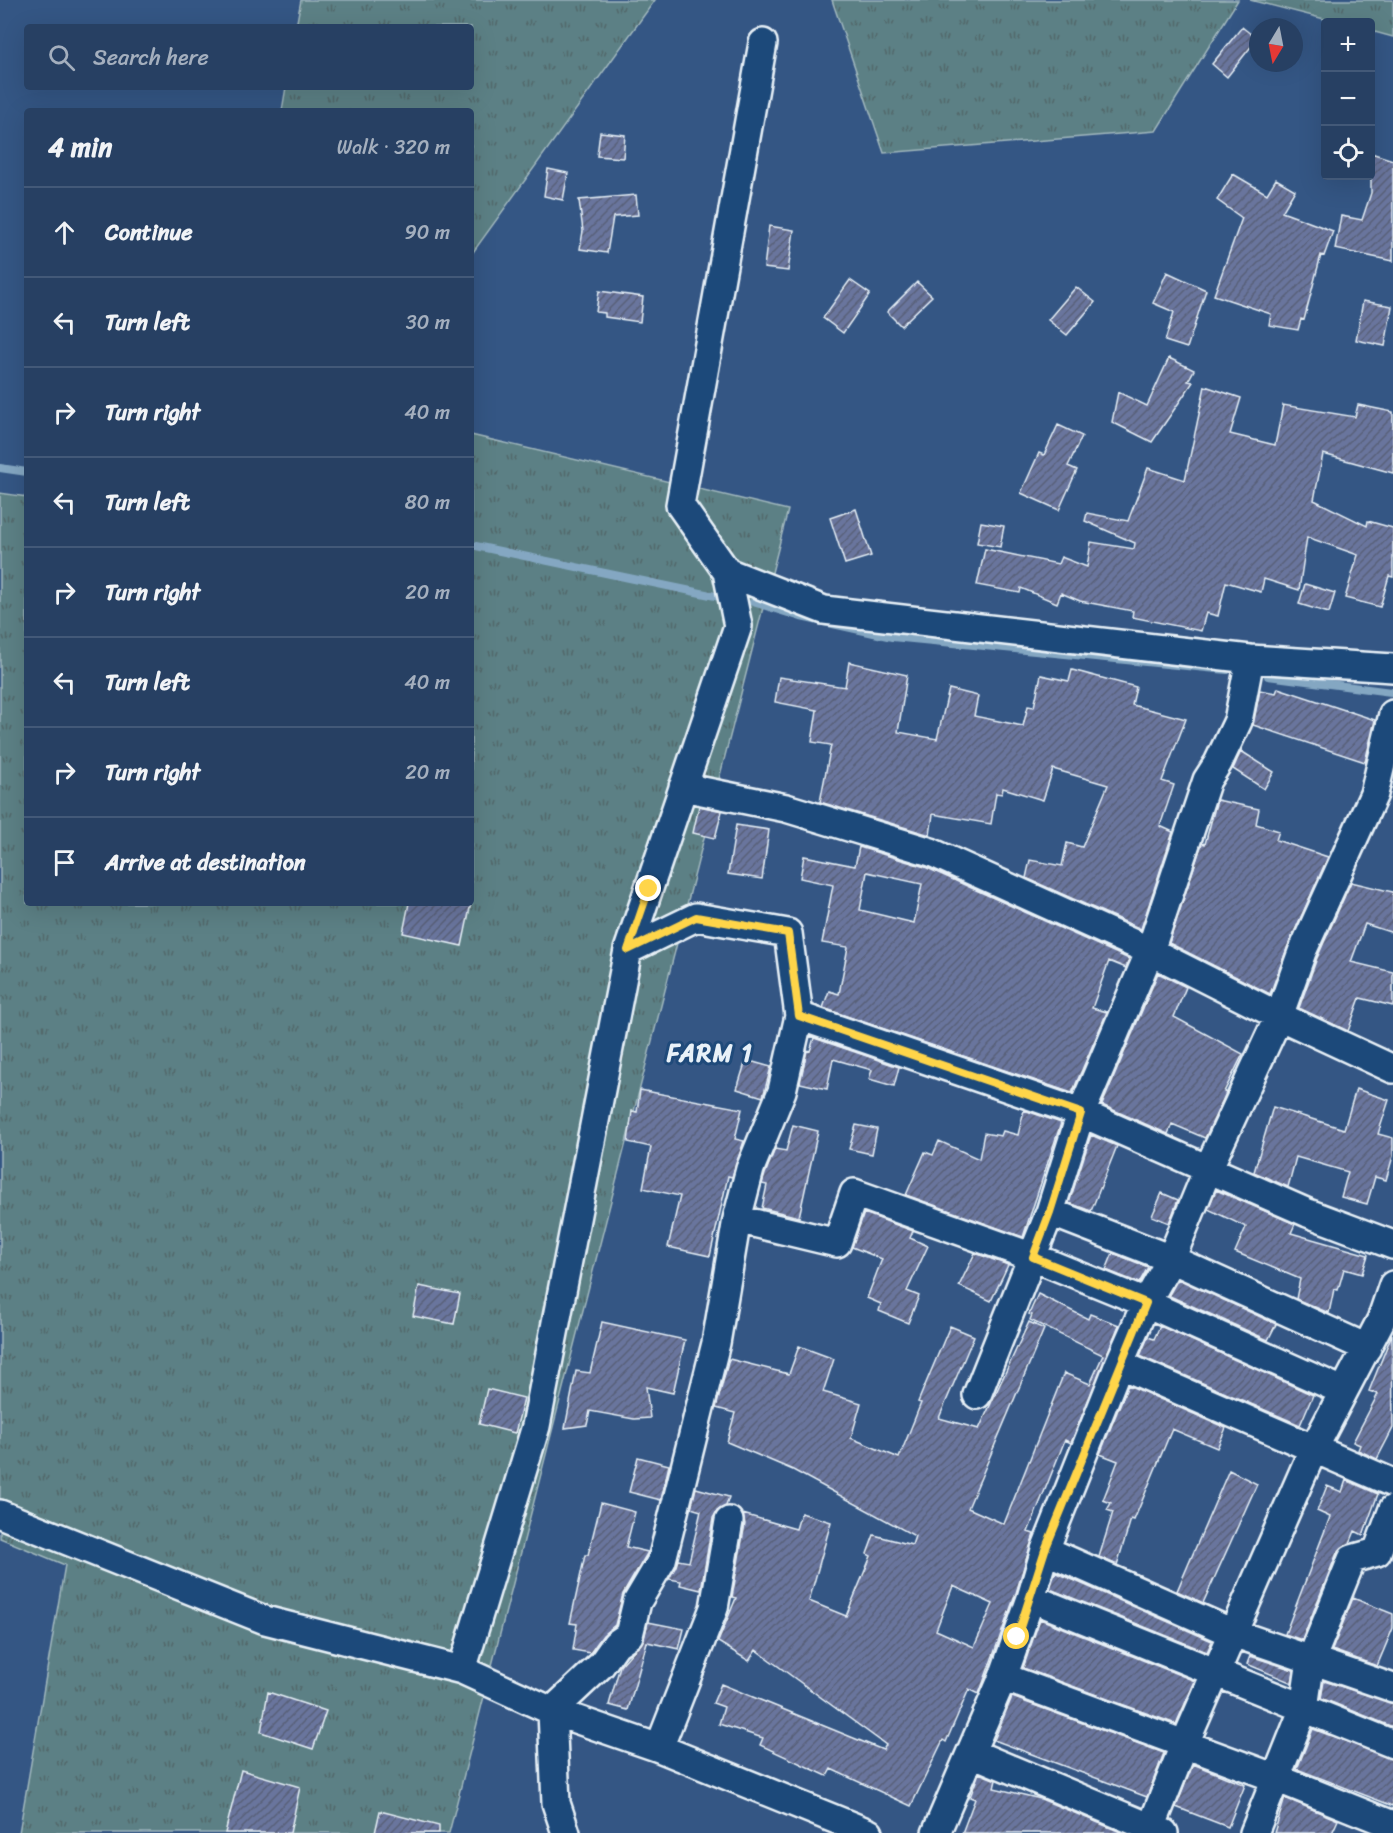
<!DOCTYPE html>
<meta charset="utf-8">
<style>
:root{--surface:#274063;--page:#2f4769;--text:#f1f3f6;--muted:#a4afbe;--line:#435978}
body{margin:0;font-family:Sriracha,sans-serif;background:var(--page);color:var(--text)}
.controls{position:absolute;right:18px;top:18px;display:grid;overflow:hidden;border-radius:6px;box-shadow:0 6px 24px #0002}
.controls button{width:54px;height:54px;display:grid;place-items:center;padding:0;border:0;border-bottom:2px solid var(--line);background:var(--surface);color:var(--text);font:30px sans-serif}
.compass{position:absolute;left:1249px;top:18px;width:54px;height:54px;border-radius:50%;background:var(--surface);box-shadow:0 6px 24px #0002;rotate:190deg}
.stop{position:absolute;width:18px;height:18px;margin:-14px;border:4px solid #ffd54a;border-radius:50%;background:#fff}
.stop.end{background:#ffd54a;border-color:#fff;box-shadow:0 2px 6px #0008}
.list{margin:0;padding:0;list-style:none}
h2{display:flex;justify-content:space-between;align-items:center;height:78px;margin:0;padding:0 24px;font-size:26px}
h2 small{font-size:20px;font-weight:400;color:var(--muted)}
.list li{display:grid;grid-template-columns:39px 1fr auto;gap:18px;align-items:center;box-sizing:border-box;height:90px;padding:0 24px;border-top:2px solid var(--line)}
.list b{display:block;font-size:22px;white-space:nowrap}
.list em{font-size:20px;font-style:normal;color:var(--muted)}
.icon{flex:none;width:33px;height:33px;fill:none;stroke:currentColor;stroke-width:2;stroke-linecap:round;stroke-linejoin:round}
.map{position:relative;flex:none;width:1393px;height:1833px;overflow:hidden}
.search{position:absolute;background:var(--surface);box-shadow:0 6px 24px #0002;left:24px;top:24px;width:450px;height:66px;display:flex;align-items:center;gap:15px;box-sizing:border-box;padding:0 21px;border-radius:6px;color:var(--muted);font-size:22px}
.panel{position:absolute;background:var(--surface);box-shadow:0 6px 24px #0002;left:24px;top:108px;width:450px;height:798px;border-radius:6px}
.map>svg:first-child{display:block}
.grass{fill:url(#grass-tufts);stroke:#a2b8be;stroke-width:1.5}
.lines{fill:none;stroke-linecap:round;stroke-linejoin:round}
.stream{stroke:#84a7c2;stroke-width:8}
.building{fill:url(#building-hatch);stroke:#e8f1f8;stroke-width:1.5;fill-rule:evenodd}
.minor-casing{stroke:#e8f1f8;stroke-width:32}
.minor{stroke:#1f4a7a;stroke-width:27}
.route{stroke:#ffd54a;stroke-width:8}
.labels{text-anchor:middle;stroke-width:6;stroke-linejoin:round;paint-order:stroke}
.district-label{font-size:24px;font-weight:bold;letter-spacing:1.5px;fill:#e8f1f8;stroke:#1f4a7a}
</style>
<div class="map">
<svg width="1393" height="1833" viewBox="0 0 1393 1833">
<defs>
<pattern id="grass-tufts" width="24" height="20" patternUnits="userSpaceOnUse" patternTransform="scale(1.5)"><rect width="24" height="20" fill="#5b8085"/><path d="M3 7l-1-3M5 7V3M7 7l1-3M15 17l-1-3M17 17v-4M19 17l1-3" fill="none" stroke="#52676a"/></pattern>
<pattern id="building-hatch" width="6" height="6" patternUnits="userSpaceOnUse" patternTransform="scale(1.5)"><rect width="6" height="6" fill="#69749d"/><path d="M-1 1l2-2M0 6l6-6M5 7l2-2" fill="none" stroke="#596078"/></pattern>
</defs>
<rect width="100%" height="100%" fill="#345684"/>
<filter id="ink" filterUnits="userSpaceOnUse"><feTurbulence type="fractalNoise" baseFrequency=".0167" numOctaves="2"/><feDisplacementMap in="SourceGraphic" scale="12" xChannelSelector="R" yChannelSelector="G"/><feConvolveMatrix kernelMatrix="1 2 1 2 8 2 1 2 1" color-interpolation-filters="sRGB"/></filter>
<g filter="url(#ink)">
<path class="grass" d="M301,0H655L471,255V111H282L286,87H471V27H296Z
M832,0H1238L1156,131L884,153Z
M1250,0H1393V37L1371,31L1370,22H1336Z
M471,435L788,510L449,1833H19L65,1565L0,1538V493L27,497V903H471Z"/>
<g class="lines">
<path class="stream" d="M0,468L27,472
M471,545L720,597
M753,602L801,617L892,637L1227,670
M1268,676L1391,692"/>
</g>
<path class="building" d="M1242,27L1257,39L1227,77L1212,64Z
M600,132L625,135L623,158L597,156Z
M1371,153L1393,160V261L1335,249L1341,216L1362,220L1371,193Z
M548,169L568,173L563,200L544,196Z
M1233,174L1267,194L1276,179L1295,190L1282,212L1333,231L1324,256L1321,255L1304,320L1301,319L1298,330L1269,325L1271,314L1214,295L1242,218L1217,200Z
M636,195L638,215L613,217L607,253L580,249L583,231L579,200Z
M769,226L794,230L788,271L764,268Z
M1167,272L1206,290L1187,348L1165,341L1174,312L1153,303Z
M850,280L870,294L843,333L823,318Z
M917,282L932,296L901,326L887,312Z
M1076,287L1095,302L1067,335L1048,320Z
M599,291L643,297L640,322L605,317V313L596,312Z
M1363,301L1392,306L1385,346L1356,340Z
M1169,358L1194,370L1188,381L1193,382L1152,442L1112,422L1118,392L1147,406Z
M1205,386L1241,398L1230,434L1275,445L1283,405L1355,417L1358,405L1393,412V473L1323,454L1314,500L1367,526L1368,521L1393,528V577L1389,576L1380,607L1345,598L1358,555L1307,537L1299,590L1264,579L1261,592L1226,582L1218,616L1206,613L1201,631L1132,617L1133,611L1080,601L1061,593L1057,603L1021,588L1020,593L977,585L985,549L1058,564L1061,557L1087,567L1091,542L1134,549L1135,543L1085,521L1087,513L1128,521L1148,468L1185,480Z
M1058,425L1082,436L1068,466L1077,470L1059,510L1021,493L1039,453L1044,455Z
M856,509L871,556L845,564L830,518Z
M981,522L1004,526L1000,547L977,543Z
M1305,584L1335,593L1329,613L1299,604Z
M849,662L907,675L898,732L937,739L949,689L978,696L974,716L1023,726L1028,706L1034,707L1041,675L1069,681L1072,670L1136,687L1132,705L1186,719L1162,781L1174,785L1160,826L1173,832L1141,929L1026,878L1030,860L1062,866L1067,843L1082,847L1108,785L1053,769L1043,800L1003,788L1002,794L996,793L991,824L933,814L930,835L820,802L831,745L812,742L817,710L775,702L779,677L845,687Z
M1278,688L1375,720L1365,762L1253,725L1260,690L1276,693Z
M1241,751L1274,772L1264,789L1233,769Z
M1217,800L1259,809L1256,824L1279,831L1276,840L1328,857L1288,946L1270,994L1169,943L1202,843L1205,844Z
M699,806L722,811L715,838L693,833Z
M736,825L769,830L762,879L728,874Z
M859,847L925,867L1129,959L1126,968L1109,961L1092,1008L1107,1012L1072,1093L823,1008L829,991L839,994L848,947L822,943L833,885L800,878L804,856L855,866ZM867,872L922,884L914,923L860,910Z
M1351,882L1393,892V933L1365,924L1351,962L1393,972V1006L1360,998L1348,1031L1299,1008L1317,958Z
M409,903H471L462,946L403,933Z
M1158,973L1186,987L1174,1017L1243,1054L1224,1092L1226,1093L1205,1138L1172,1124L1168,1134L1102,1105Z
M814,1038L899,1067L894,1086L869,1079L872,1070L833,1059L827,1089L800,1083L807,1050L810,1051Z
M746,1060L771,1067L763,1097L737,1089Z
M1356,1089L1389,1100L1378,1134L1393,1138V1156L1386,1180L1375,1177L1367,1204L1341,1197L1348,1172L1296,1157L1288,1187L1254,1172L1273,1107L1344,1129Z
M640,1090L742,1109L735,1139L744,1141L732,1177L728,1176L710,1256L668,1247L680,1196L643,1188L651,1147L628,1142L632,1111L637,1112Z
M1024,1110L1061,1123L1023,1237L906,1195L925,1152L933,1155L939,1141L979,1159L984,1133L1001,1136L1003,1131L1018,1135Z
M793,1125L818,1131L799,1217L762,1208L767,1185L762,1184L765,1174L775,1149L786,1151Z
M856,1125L877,1129L872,1154L849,1149Z
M1091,1135L1117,1146L1091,1211L1069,1203Z
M1216,1190L1295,1224L1291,1233L1368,1255L1362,1274L1344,1269L1338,1290L1334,1289L1329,1313L1296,1299L1300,1279L1235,1252L1246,1227L1208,1209Z
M1162,1193L1178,1200L1169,1223L1152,1216Z
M864,1213L913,1231L910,1238L928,1246L907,1291L919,1296L908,1323L879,1311L881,1304L867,1298L882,1259L852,1247Z
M975,1253L1008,1265L991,1301L959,1286Z
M1113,1253L1148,1267L1139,1283L1106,1270Z
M1178,1279L1276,1324L1268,1340L1172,1297L1169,1295Z
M419,1286L460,1294L454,1324L413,1316Z
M1038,1294L1088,1319L1090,1314L1119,1325L1071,1443L1065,1440L1028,1532L1034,1534L1016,1593L979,1694L969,1689L946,1742L943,1740L911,1806L831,1769L827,1776L760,1745L763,1738L719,1724L724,1707L713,1703L721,1684L883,1750L886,1745L756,1650L749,1661L718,1642L736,1598L732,1597L745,1524L743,1514L796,1529L801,1513L831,1522L809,1601L846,1616L871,1556L867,1554L874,1535L912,1545L915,1536L793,1470L727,1442L735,1413L716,1408L729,1359L789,1374L799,1346L834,1359L823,1392L861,1403L851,1438L899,1458L921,1403L918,1402L950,1326L974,1336L939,1418L979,1429L1029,1322L1044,1329L968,1508L1004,1524L1064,1373L1090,1384L1103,1355L1030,1320L1032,1315L1029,1314ZM953,1586L993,1604L974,1647L936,1630Z
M602,1322L685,1340L673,1393L646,1387L650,1418L634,1419L590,1411L587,1425L565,1428L576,1371L590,1373Z
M1160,1326L1313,1395L1300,1425L1140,1356L1148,1337L1154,1339Z
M1392,1334L1393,1428L1377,1459L1358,1450L1360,1445L1353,1442L1378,1394L1369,1391Z
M1128,1385L1226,1428L1217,1448L1172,1429L1134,1520L1131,1519L1117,1565L1099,1557L1113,1512L1107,1510L1111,1503L1103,1500L1118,1461L1100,1454Z
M487,1389L524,1398L515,1433L479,1424Z
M638,1457L669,1465L661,1500L629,1492Z
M1229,1470L1257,1484L1203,1603L1177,1591Z
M1346,1480L1378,1494L1363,1535L1355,1531L1350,1543L1337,1553L1302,1640L1285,1634L1330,1517L1317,1511L1327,1486L1342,1492Z
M696,1488L729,1497L726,1506L717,1511L713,1518L701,1590L680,1585L681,1581L669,1579L678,1560L689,1562L701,1511L691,1508Z
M601,1503L635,1512L626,1547L648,1552L623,1594L615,1625L603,1635L590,1653L573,1650L577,1624L570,1623L585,1555H588Z
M1055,1572L1212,1641L1207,1652L1050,1589Z
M1353,1598L1393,1614V1628L1377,1666L1332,1650Z
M1040,1619L1195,1681L1176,1724L1023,1668Z
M648,1622L684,1629L679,1649L647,1642L628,1710L609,1705L620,1666L644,1639Z
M1250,1656L1294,1670L1292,1683L1247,1664Z
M1324,1681L1393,1703V1727L1321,1698Z
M268,1692L326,1711L313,1749L261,1732Z
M1012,1697L1164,1753L1147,1797L994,1740Z
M1313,1729L1393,1759V1806L1297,1769Z
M1193,1764L1245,1785L1228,1827L1176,1807Z
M241,1770L300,1787L290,1833H225Z
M979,1773L996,1780L994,1788L1041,1799L1123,1833H962L975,1799L970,1797Z
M1285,1798L1338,1820L1332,1833H1274Z
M380,1811L439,1826V1833H375Z"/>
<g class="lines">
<defs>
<path id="minor" d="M727,572L680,505L763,43
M683,787L786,808L931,852L1150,951L1279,1016L1393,1069
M799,1016L1081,1113L1308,1213L1393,1245
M1050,1212L1171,1259L1367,1348
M737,1219L837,1243L854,1193L1033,1257L1146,1303L1343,1391
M1119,1364L1393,1483
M977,1395L1050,1212L1081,1113L1150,951L1207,780L1218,763L1238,721L1250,659
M0,1514L265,1620L462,1670L552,1711L659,1748L869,1833
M1045,1550L1233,1633L1393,1688
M1031,1598L1393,1744
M462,1670L536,1426L628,950L738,626L727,572L824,610L1250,659L1393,668
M1003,1677L1276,1778L1393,1825
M659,1748L714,1608L729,1521
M972,1753L1164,1833
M566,1833L556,1803L552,1711L601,1665L616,1644L629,1635L637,1602L662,1560L716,1343L737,1219L750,1169L782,1091L799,1016L788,933L696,917L628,950
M936,1833L1003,1677L1031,1598L1045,1550L1119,1364L1146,1303L1171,1259L1208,1169L1279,1016L1302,952L1374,794L1393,714
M1149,1833L1185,1743L1313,1450L1381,1320L1393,1285
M1254,1833L1304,1708L1311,1660L1352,1559L1377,1552L1393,1509"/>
</defs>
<use href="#minor" class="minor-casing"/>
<use href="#minor" class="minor"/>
</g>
</g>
<g class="lines" filter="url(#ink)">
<path class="route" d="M649,889L628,950L696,917L788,933L799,1016L1081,1113L1050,1212L1033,1257L1146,1303L1045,1550L1017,1637"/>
</g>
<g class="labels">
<g class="district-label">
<text x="710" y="1061">FARM 1</text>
</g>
</g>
</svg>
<div class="controls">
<button>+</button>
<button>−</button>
<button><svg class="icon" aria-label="locate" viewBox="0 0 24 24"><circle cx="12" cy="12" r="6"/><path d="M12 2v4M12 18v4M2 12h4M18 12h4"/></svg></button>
</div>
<svg class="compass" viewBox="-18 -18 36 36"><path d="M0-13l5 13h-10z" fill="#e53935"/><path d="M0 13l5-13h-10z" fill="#a4afbe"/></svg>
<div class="stop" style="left:1017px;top:1637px"></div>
<div class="stop end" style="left:649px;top:889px"></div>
<div class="search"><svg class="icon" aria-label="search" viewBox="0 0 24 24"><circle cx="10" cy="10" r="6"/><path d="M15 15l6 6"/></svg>Search here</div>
<section class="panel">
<h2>4 min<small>Walk · 320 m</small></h2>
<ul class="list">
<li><svg class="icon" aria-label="ahead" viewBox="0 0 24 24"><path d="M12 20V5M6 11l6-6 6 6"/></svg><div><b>Continue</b></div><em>90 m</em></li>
<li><svg class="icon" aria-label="left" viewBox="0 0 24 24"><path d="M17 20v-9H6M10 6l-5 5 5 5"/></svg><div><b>Turn left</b></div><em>30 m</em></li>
<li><svg class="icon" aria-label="right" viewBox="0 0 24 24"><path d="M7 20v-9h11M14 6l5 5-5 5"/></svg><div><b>Turn right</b></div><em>40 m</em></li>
<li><svg class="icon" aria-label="left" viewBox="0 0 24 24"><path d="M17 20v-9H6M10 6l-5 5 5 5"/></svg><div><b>Turn left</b></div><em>80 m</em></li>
<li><svg class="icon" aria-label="right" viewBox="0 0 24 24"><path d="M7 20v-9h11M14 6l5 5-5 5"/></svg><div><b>Turn right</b></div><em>20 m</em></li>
<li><svg class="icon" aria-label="left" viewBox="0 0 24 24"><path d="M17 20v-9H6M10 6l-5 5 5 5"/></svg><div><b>Turn left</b></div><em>40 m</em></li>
<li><svg class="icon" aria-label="right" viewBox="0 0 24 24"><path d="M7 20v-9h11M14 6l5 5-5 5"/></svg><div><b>Turn right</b></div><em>20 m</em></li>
<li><svg class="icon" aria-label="arrive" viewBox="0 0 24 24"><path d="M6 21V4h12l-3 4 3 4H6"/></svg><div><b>Arrive at destination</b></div></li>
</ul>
</section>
</div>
